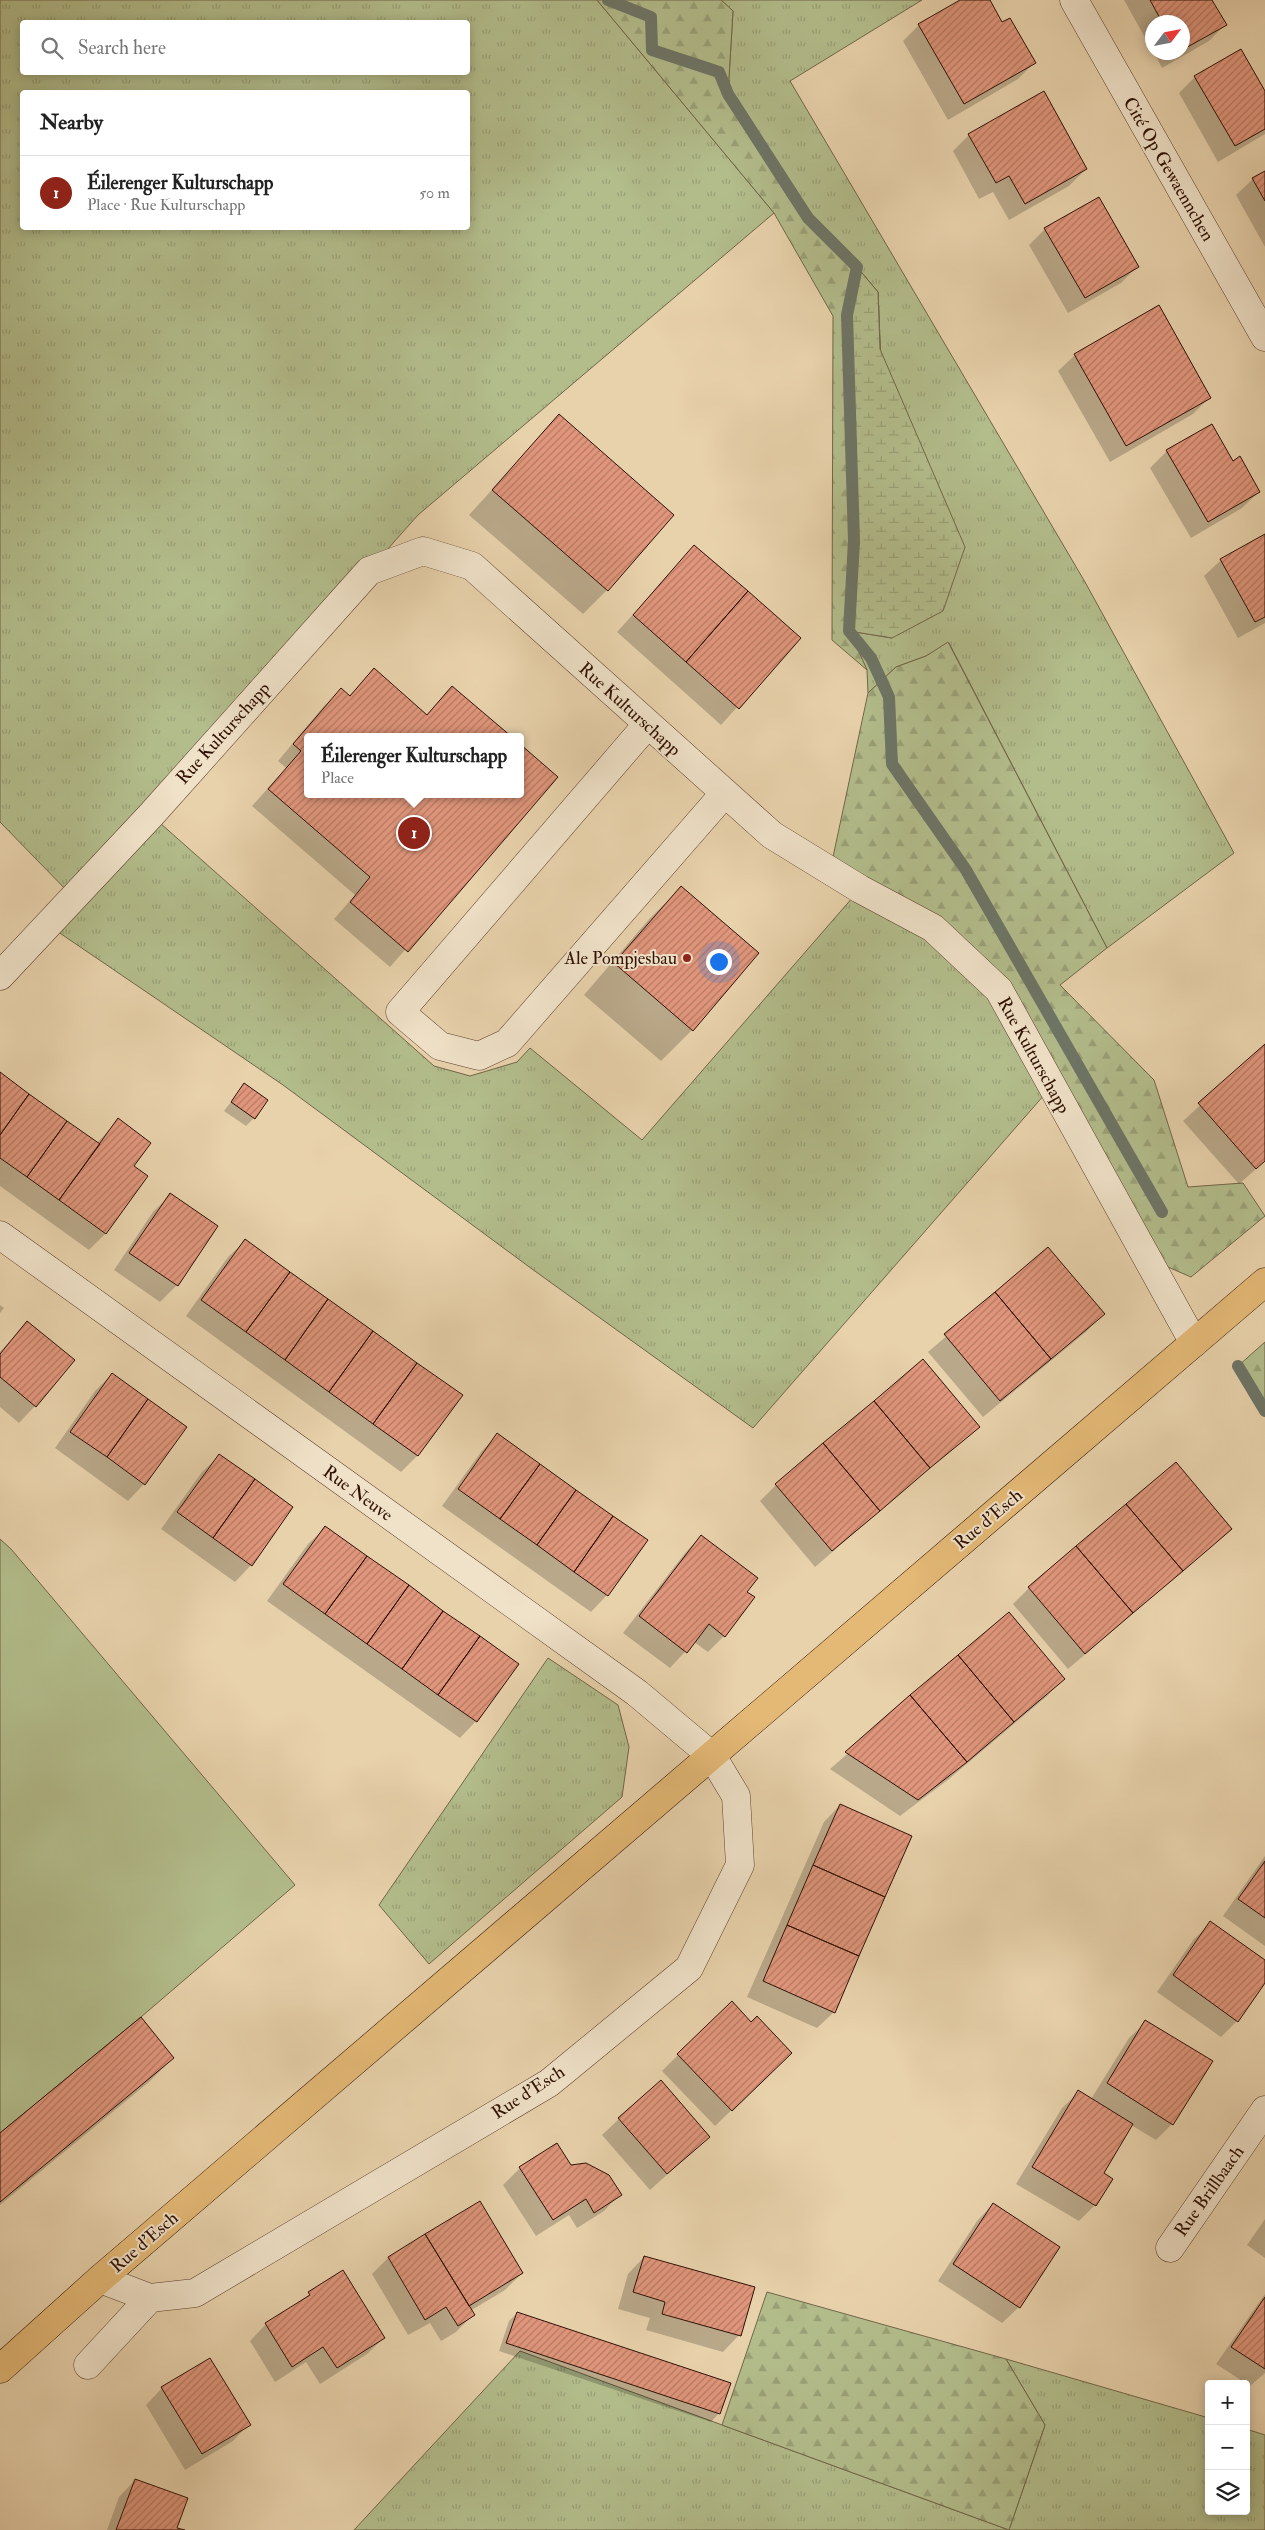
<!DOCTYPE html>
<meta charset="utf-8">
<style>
:root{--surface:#fff;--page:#f6f6f6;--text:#222;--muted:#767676;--line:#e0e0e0;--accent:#8f2418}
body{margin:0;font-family:"IM FELL Double Pica",serif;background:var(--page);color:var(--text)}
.controls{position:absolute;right:15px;bottom:15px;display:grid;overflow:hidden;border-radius:5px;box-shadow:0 2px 12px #0003}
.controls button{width:45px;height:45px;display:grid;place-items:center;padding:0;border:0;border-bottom:1px solid var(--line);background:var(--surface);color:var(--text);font:25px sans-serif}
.compass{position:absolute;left:1145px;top:15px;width:45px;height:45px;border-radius:50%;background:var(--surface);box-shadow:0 2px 12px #0003;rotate:58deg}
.you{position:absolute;left:718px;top:961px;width:18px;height:18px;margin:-12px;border:4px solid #fff;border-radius:50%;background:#1a73e8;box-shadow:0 0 0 8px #1a73e833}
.badge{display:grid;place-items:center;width:32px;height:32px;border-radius:50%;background:var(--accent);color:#fff;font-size:16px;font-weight:700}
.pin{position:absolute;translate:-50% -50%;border:2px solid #fff;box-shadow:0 1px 5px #0006}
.popup{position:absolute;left:304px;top:733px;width:220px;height:65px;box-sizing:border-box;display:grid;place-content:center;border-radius:5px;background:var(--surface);filter:drop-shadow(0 1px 4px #0005);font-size:16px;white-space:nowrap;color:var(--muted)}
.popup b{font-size:19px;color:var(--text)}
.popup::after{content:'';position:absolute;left:50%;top:100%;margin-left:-10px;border:10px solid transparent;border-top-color:var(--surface)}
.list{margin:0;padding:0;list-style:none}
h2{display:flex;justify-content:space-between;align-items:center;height:65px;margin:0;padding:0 20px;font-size:21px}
h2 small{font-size:16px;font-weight:400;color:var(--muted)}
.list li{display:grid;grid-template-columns:32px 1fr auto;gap:15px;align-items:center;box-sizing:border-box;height:75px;padding:0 20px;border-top:1px solid var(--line)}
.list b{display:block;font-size:19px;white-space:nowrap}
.list p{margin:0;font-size:16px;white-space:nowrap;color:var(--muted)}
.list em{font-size:16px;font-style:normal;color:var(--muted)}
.icon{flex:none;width:28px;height:28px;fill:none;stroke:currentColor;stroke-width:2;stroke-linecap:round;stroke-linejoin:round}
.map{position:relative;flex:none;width:1265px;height:2530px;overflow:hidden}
.search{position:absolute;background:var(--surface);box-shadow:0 2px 12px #0003;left:20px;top:20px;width:450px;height:55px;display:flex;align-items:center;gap:12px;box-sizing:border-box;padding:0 18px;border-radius:5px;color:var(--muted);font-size:19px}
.panel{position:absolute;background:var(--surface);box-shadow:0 2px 12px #0003;left:20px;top:90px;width:450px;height:140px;border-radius:5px}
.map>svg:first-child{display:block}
.grass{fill:url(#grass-tufts);stroke:#716648;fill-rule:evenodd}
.forest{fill:url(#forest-firs);stroke:#716648}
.wetland{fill:url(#wetland-marsh);stroke:#716648}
.garden{fill:#b3bd8c;stroke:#716648}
.shadow{fill:#0003}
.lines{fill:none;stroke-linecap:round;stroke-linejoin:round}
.stream{stroke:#6d7567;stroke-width:12}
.building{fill:url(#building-hatch);stroke:#2f1003}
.minor-casing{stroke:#5d402d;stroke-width:29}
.major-casing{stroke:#2f1003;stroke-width:29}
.minor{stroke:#f0e2c9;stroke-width:28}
.major{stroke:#e4b976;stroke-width:28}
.poi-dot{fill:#8f2418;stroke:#f0e2c9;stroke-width:2}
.labels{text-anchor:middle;stroke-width:4;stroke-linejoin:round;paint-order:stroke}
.street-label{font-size:18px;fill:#2f1003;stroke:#f0e2c9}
.poi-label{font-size:18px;fill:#2f1003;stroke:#f0e2c9;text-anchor:end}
</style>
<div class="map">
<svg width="1265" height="2530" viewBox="0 0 1265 2530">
<defs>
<pattern id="grass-tufts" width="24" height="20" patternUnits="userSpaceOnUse" patternTransform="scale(1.25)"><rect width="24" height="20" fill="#b3bd8c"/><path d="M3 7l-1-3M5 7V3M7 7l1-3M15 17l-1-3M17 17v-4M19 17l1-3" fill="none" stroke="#9aa177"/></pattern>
<pattern id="forest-firs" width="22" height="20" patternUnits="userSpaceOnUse" patternTransform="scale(1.25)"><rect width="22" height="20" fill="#b3bd8c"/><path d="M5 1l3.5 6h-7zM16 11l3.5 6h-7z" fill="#9aa177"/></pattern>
<pattern id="wetland-marsh" width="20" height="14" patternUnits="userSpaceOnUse" patternTransform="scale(1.25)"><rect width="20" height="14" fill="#b3bd8c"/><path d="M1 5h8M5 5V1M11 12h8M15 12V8" fill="none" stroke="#9aa177"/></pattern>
<pattern id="building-hatch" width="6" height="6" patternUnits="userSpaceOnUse" patternTransform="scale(1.25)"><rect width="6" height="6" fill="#e0967c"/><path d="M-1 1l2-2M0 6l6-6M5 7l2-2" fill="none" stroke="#b67963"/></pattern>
</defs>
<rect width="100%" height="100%" fill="#e8d2ac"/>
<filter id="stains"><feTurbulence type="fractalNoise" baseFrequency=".004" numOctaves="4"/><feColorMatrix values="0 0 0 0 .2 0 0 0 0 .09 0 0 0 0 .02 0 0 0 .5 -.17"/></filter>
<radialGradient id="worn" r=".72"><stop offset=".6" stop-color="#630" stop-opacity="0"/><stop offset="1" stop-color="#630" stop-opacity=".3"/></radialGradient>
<path class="grass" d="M0,0H597L774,213L418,515L151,815L434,1066L470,1076L517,1062L530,1048L642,1140L860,889L999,990L1052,1086L753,1428L532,1269L283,1085L48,925L73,897L0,822ZM22,22H468V72H22ZM22,92H468V228H22Z
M721,0H922L790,81L1085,582L1234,853L1107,948L949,643L926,656L896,667L868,693L867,670L849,631L892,637L878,292L857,267L808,218L728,94L733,11Z
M548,1658L618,1705L629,1747L622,1797L429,1964L379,1905Z
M520,2351L1009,2530H354Z
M1006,2359L1209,2418V2511H1246V2429L1265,2435V2530H1009L1045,2425Z"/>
<path class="forest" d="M597,0H721L733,11L728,94L808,218L857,267L878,292L892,638L850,631L867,670L832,640L833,316L774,213Z
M948,642L1107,948L1060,985L1154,1080L1188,1187L1243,1183L1265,1216L1191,1277L1147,1258L999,990L830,871L868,693L896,667L926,656Z
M1265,1342V1411L1238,1366Z
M767,2292L1006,2359L1045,2425L1009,2530L722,2425Z"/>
<path class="wetland" d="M857,267L878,292L880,349L965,547L943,611L892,638L849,631L854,541L847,315Z"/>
<path class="garden" d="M0,1539L11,1549L295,1885L141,2017L0,2133Z"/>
<path class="shadow" d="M963,0H989L1002,23L1034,63L1018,79L948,120L903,41L919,25Z
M1124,0H1211L1225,25L1209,41L1162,68L1154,52H1182V22H1152V50Z
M1195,77L1265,93V134L1218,162L1179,93Z
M969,135L1086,169L1069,186L1009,220L993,192L979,199L953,151Z
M1265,172V247L1236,195L1253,179Z
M1045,229L1138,266L1121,283L1068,313L1029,245Z
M1075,355L1210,397L1193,414L1110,462L1058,371Z
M559,416L607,590L583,614L469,515Z
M1167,451L1233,463L1259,492L1242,508L1191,538L1150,468Z
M1265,535V623L1238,638L1204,576L1221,560Z
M695,546L799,639L721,725L617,632Z
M374,670L426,715L452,688L510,737H308V794H520L556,777L390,967L334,919L355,895L252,806L286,768L278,761L324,706L341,690L348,697Z
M681,888L692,1030L661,1061L584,995L650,918Z
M1265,1046V1161L1239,1184L1183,1121Z
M0,1074L97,1143L118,1120L106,1233L89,1250L0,1186Z
M244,1085L254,1118L246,1126L224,1111Z
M170,1195L177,1285L160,1302L114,1270L153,1212Z
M245,1241L461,1395L417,1456L401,1472L186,1316L228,1257Z
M1048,1249L1103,1314L1087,1331L983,1417L928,1352Z
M0,1305L4,1308L0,1313Z
M27,1322L35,1406L19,1423L0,1407V1352Z
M112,1374L144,1484L128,1501L55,1448L95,1391Z
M978,1426L815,1567L760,1501L776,1485Z
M497,1435L607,1595L591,1612L442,1506L481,1452Z
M219,1456L251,1565L235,1582L161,1529L202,1472Z
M325,1528L476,1721L460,1738L267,1601L308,1544Z
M1231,1529L1068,1669L1013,1604L1029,1588Z
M701,1536L746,1592L724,1636L708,1652L694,1642L670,1668L623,1633L685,1553Z
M1008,1614L1063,1679L1047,1696L949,1779L900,1816L830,1769Z
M840,1805L834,2012L817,2028L747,1997L824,1822Z
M1265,1856V1946L1223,1916Z
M1211,1923L1265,1961V1981L1237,2021L1221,2037L1157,1992L1194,1939Z
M1146,2022L1172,2124L1156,2140L1131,2125L1102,2174L1095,2205L1079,2221L1016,2184L1062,2108L1079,2092L1091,2099L1129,2038Z
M678,2055L774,2069L715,2126L662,2071Z
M173,2058L149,2082L0,2205V2135Z
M619,2119L709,2137L650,2190L602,2135Z
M557,2145L571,2167L620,2194L604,2211L577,2228L569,2215L536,2236L503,2185L520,2168Z
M479,2203L522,2273L505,2290L470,2311L473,2315L456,2332L441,2341L430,2323L408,2335L372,2274L388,2258Z
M993,2204L1019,2307L1002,2323L938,2281L977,2221Z
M1265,2219V2258L1247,2245Z
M644,2257L739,2335L723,2352L646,2330L650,2318L618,2309L628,2274Z
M342,2272L384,2338L367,2354L320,2384L306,2362L275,2382L250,2341L266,2324Z
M1265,2294V2373L1250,2386L1216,2364Z
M517,2313L719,2413L711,2422L499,2351L509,2321Z
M162,2388L249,2424L233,2441L185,2470L146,2405Z
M135,2480L176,2528L181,2530H107L119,2497Z"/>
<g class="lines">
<path class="stream" d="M608,0L651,17L652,50L719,72L728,94L808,218L857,267L847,315L854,541L849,631L871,658L889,697L892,764L966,870L1162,1212
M1238,1366L1265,1411"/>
</g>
<path class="building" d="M960,0H990L1002,22L1010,18L1036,63L964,104L918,24Z
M1150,0H1212L1227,25L1182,50V22H1162Z
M1241,49L1265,91V129L1235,146L1194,76Z
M1044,91L1087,169L1025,204L1009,176L996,183L968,134Z
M1265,171V201L1252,178Z
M1099,197L1139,267L1085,298L1044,228Z
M1159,305L1211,398L1126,446L1074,354Z
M559,414L674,515L608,591L492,490Z
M1212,424L1233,461L1240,456L1260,492L1208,522L1166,450Z
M1265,534V617L1255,622L1220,559Z
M694,545L748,591L686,662L633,615Z
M748,591L801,638L739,709L686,662Z
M374,668L427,715L452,686L512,737H308V794H520V744L558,777L408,952L350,902L370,877L268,789L301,751L293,744L341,688L350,696Z
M681,886L759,953L693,1031L614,963Z
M1265,1044V1161L1256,1169L1198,1103Z
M0,1072L29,1094L0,1135Z
M244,1083L268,1100L255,1119L231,1102Z
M29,1094L67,1121L27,1177L0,1158V1135Z
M118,1118L151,1143L134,1166L148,1176L106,1234L59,1200Z
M67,1121L100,1144L59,1200L27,1177Z
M170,1193L218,1226L178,1286L129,1253Z
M245,1239L290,1272L246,1332L201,1300Z
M1048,1247L1105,1314L1051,1359L995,1292Z
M290,1272L328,1299L285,1360L246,1332Z
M995,1292L1051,1359L1000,1401L944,1334Z
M328,1299L373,1331L329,1392L285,1360Z
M27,1321L75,1360L36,1407L0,1377V1354Z
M373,1331L417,1363L373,1424L329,1392Z
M923,1359L980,1427L930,1468L874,1401Z
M417,1363L463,1395L418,1456L373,1424Z
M112,1373L148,1399L107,1457L70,1432Z
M148,1399L187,1427L145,1485L107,1457Z
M874,1401L930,1468L880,1511L823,1443Z
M497,1433L540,1464L500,1519L458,1489Z
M823,1443L880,1511L832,1551L775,1484Z
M219,1454L255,1479L213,1538L177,1512Z
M1176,1462L1232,1529L1183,1571L1126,1504Z
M540,1464L576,1490L537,1545L500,1519Z
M255,1479L293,1507L252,1566L213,1538Z
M576,1490L613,1516L574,1572L537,1545Z
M1126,1504L1183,1571L1133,1613L1076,1546Z
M613,1516L648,1540L608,1596L574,1572Z
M325,1526L367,1556L325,1614L283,1584Z
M701,1535L758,1578L747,1592L755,1597L725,1637L709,1624L687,1653L639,1616Z
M1076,1546L1133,1613L1085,1654L1028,1587Z
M367,1556L409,1585L367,1644L325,1614Z
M409,1585L443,1611L402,1669L367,1644Z
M443,1611L480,1636L438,1695L402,1669Z
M1009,1612L1065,1679L1014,1722L958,1655Z
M480,1636L519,1664L477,1722L438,1695Z
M958,1655L1014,1722L967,1762L910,1695Z
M910,1695L967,1762L918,1800L845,1752Z
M840,1804L912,1836L885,1897L813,1865Z
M1265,1861V1918L1238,1899Z
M813,1865L885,1897L859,1956L787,1925Z
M1210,1921L1265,1960V1983L1238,2022L1173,1975Z
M787,1925L859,1956L835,2013L763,1981Z
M732,2001L751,2022L757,2016L792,2053L732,2111L677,2054Z
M141,2017L174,2058L0,2202V2133Z
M1145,2020L1213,2061L1173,2125L1107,2083Z
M661,2080L710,2137L667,2174L618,2118Z
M1078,2090L1133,2124L1104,2173L1113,2179L1096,2206L1032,2167Z
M557,2143L571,2165L586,2163L609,2175L622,2195L594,2213L586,2199L553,2220L519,2167Z
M480,2201L523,2273L469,2306L425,2234Z
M993,2203L1060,2247L1020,2308L953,2264Z
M425,2234L475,2315L458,2326L446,2307L425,2320L388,2257Z
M644,2256L755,2287L741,2336L662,2314L665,2302L633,2292Z
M343,2270L385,2338L337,2368L323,2347L292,2367L265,2323L310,2295L308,2292Z
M1265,2297V2369L1231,2347Z
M517,2312L731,2383L720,2414L506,2343Z
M210,2358L251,2425L202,2454L161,2387Z
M135,2479L188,2498L177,2528L185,2530H116Z"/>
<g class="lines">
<defs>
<path id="minor" d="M1074,0L1265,337
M647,725L400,1012L440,1046L479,1056L507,1043L724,794
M0,976L151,815L369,571L423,551L472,566L772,835L860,889L933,928L999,990L1194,1343
M0,1235L637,1693L712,1756L736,1796L740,1865L689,1968L549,2083L195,2293L150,2298L100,2279
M1170,2248L1265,2110
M88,2365L150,2298"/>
<path id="major" d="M0,2369L100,2279L1265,1282"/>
</defs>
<use href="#minor" class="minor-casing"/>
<use href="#major" class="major-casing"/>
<use href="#minor" class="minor"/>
<use href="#major" class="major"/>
</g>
<circle class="poi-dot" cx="687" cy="958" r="5"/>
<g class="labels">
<g class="street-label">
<text transform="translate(1169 169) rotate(60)" y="6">Cité Op Gewaennchen</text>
<text transform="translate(630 709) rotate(42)" y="6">Rue Kulturschapp</text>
<text transform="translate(223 733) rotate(-48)" y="6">Rue Kulturschapp</text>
<text transform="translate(1034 1055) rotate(61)" y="6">Rue Kulturschapp</text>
<text transform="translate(358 1493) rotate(36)" y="6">Rue Neuve</text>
<text transform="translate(988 1519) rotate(-40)" y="6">Rue d'Esch</text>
<text transform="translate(528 2092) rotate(-33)" y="6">Rue d'Esch</text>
<text transform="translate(1209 2191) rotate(-55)" y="6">Rue Brillbaach</text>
<text transform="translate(144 2242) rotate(-41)" y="6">Rue d'Esch</text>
</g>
<g class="poi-label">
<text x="677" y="964">Ale Pompjesbau</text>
</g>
</g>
<rect width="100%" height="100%" filter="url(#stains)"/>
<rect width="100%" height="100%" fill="url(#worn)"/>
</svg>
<div class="controls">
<button>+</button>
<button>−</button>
<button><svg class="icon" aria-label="layers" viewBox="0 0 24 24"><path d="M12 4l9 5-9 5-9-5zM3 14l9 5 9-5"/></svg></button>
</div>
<svg class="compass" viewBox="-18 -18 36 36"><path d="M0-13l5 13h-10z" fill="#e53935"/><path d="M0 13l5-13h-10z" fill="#767676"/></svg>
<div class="you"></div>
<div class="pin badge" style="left:414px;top:833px">1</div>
<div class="popup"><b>Éilerenger Kulturschapp</b>Place</div>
<div class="search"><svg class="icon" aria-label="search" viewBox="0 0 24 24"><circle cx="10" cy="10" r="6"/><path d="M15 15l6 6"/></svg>Search here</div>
<section class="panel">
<h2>Nearby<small></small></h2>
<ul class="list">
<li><span class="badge">1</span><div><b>Éilerenger Kulturschapp</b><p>Place · Rue Kulturschapp</p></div><em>50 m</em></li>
</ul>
</section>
</div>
